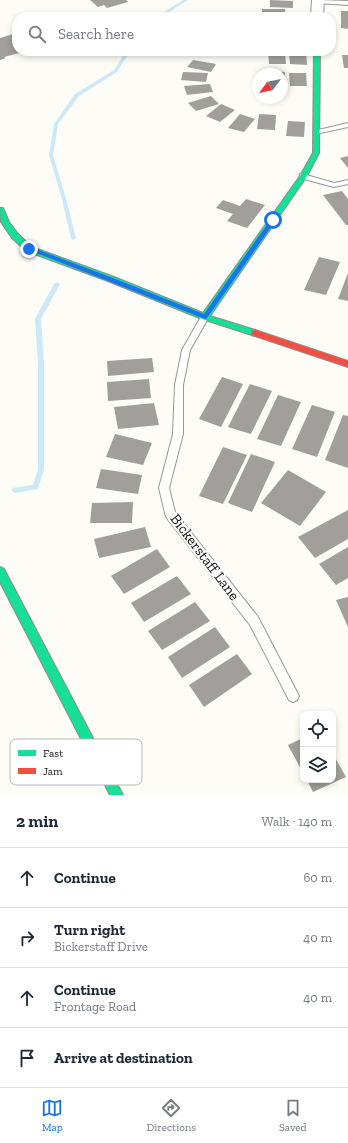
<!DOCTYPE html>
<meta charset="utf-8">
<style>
:root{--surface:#fff;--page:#f6f6f7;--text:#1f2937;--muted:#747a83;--line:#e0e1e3;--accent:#1a73e8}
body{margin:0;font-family:"Zilla Slab",serif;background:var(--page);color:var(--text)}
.controls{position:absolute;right:12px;bottom:12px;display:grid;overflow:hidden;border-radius:8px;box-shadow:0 2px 6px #0003}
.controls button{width:36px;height:36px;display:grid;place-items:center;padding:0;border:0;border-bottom:1px solid var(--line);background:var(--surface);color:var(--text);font:20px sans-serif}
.compass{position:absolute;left:252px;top:68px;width:36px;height:36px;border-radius:50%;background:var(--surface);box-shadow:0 2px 6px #0003;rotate:238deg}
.stop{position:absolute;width:12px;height:12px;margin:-9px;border:3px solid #1a73e8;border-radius:50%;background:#fff}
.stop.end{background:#1a73e8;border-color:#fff;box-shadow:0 1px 4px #0008}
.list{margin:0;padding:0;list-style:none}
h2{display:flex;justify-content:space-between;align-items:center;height:52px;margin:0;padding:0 16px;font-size:17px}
h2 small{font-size:13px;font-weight:400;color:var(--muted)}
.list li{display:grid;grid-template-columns:26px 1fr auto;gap:12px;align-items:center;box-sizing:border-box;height:60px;padding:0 16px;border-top:1px solid var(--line)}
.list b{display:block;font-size:15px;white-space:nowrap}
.list p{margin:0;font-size:13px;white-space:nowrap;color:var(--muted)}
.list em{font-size:13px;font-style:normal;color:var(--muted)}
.icon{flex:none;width:22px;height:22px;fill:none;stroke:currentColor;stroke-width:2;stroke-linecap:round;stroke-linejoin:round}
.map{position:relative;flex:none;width:348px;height:795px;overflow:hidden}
.search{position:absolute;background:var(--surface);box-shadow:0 2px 6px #0003;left:12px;right:12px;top:12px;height:44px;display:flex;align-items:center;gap:10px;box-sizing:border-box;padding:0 14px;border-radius:16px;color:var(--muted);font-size:15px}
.sheet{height:292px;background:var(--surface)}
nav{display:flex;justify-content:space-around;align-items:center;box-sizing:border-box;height:56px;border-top:1px solid var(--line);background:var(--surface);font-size:11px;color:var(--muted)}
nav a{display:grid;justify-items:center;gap:2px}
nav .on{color:var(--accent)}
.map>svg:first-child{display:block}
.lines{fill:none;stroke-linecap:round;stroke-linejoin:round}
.stream{fill:#cde8f7;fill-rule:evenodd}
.building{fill:#a19f9c}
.lane-casing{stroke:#979795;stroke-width:2}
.street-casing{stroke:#979795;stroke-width:2}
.fast-casing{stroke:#8e8d8b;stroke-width:2}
.jam-casing{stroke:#8e8d8b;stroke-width:2}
.lane{fill:#fffffe;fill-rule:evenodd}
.street{fill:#fffffe;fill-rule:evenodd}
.fast{fill:#16e098;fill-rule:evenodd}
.jam{fill:#f24e42;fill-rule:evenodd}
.route{fill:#1a73e8}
.labels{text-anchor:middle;stroke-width:4;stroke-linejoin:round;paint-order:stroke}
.street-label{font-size:15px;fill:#111;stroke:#fff}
.key{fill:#fff;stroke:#b8b8b8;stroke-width:1}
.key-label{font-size:11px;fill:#111}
</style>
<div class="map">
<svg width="348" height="795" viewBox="0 0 348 795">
<rect width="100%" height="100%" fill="#fdfcf7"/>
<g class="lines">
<path class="stream" d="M183,0H188L161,17H156Z
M126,51H130L117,72L79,96L58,124L53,155L66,199L76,238L73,240L71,239L62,199L49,155L54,124L75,94L114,70Z
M57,282L60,284L41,319L44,363V469L38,489L15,493L13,492L12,490L13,488L33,485L38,469V363L35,319L54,284Z"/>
</g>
<path class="building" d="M90,0H126L128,2L107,8L104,5L98,7Z
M270,0L293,1V8L270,7Z
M262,9H285L286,17L262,16Z
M341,11H348V29L341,28Z
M13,34L17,37V51H27L4,57L6,58L0,60V38Z
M268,51L285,52L286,64H269Z
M289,52H306L307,65L290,64Z
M342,55H348V68H344Z
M193,60L216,64L211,72L187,67Z
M268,71L285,72V85H282V74H268Z
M183,72L208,73L206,82L181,80Z
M289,73H306L307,86H290Z
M210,84L213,92L187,95L184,86Z
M211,96L219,104L196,111L188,103Z
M221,104L235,110L220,122L206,116Z
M240,114L255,119L244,132L228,128Z
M259,114L276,115L275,130L257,129Z
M288,121L305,122L304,137L286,136Z
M348,156V168L340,158Z
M342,191L348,199V225H346L323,195Z
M246,199L265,205L247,228L227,221L233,214L216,208L223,200L240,206Z
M319,257L340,262L326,295L304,290Z
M348,273V301L338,299Z
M152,358L154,372L108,376L107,361Z
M222,377L243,384L221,427L199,419Z
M149,379L151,398L108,401L107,382Z
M250,384L272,391L251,434L228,427Z
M278,395L301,402L281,446L257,439Z
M154,403L159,425L118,429L114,407Z
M312,405L335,412L317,457L292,449Z
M343,415L348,416V468L325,460Z
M115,434L152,443L143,465L106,457Z
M223,447L247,455L223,504L199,496Z
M251,454L275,462L252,512L228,503Z
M101,469L142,475L138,494L96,488Z
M288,470L326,492L300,526L261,503Z
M133,502L132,523H90L92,503Z
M348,510V539L315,558L298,537Z
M145,527L151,547L99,558L94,539Z
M348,547V578L336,585L319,564Z
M157,549L170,567L124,594L111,576Z
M177,576L191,594L144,622L131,603Z
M348,597V627L336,600Z
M195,602L210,621L162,650L148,631Z
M215,627L230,647L182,678L168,657Z
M237,654L252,674L204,707L189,685Z
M303,738V773L288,745Z
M333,754L346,777L313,792L307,780H333Z"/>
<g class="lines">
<defs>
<path id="lane" d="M318,0L348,1V5L316,3V1Z
M348,123V127L316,134L313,132L314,131Z
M300,174H303L334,183L348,180V184L334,187L300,178Z
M205,314L209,317L190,350L183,385V434L169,488L175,512L258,617L299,696L297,700L293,702L289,700L250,625L166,517L159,488L173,434L175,385L182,350L202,315Z"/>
<path id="street" d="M312,0H324L323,17H311Z"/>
<path id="fast" d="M314,51H320L319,153L307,176L210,316L258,331L259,333L258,335L255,336L202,319L108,281L26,251L12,238L1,222L0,208H3L9,222L18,234L32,247L114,277L203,313L300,176L313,153Z
M0,567L4,569L123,795H110L0,582Z"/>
<path id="jam" d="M255,330L348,361V367L252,335L251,333L252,331Z"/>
</defs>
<use href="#lane" class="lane-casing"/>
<use href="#street" class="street-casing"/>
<use href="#fast" class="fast-casing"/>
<use href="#jam" class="jam-casing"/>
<use href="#lane" class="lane"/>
<use href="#street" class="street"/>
<use href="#fast" class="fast"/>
<use href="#jam" class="jam"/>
</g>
<path class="route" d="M271,219L276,220L207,318L205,319L26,249L31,247L113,278L204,314Z"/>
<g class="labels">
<g class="street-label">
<text transform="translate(205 557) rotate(53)" y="5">Bickerstaff Lane</text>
</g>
</g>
<rect x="10" y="739" width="132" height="46" rx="6" class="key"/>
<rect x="18" y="750" width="18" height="6" fill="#16e098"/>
<rect x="18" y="768" width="18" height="6" fill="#f24e42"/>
<g class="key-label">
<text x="43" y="757">Fast</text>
<text x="43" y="775">Jam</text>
</g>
</svg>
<div class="controls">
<button><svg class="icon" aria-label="locate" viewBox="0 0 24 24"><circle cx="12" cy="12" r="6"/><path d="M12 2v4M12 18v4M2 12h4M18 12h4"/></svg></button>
<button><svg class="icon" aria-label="layers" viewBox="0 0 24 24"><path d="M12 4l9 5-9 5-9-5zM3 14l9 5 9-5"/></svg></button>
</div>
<svg class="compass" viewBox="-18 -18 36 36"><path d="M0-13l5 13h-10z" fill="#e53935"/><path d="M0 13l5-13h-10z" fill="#747a83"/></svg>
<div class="stop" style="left:273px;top:220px"></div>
<div class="stop end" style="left:29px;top:249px"></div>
<div class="search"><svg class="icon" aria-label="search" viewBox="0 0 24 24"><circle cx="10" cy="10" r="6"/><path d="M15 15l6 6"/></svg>Search here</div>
</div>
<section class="sheet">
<h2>2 min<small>Walk · 140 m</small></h2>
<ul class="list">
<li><svg class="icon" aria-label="ahead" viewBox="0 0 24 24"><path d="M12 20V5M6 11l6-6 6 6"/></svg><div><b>Continue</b></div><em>60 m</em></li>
<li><svg class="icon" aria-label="right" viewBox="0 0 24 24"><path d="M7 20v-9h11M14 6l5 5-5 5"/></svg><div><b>Turn right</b><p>Bickerstaff Drive</p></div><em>40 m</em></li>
<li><svg class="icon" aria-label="ahead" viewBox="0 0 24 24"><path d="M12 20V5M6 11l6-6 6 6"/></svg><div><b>Continue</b><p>Frontage Road</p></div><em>40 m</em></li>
<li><svg class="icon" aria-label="arrive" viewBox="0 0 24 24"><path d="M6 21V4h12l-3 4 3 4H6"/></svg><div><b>Arrive at destination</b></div></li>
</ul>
</section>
<nav>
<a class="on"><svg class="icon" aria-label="map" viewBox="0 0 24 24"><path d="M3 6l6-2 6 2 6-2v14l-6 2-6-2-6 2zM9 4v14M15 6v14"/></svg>Map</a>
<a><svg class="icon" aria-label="directions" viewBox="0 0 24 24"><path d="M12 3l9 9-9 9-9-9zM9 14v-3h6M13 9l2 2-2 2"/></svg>Directions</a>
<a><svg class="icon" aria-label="saved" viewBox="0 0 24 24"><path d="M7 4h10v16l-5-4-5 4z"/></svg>Saved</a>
</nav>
